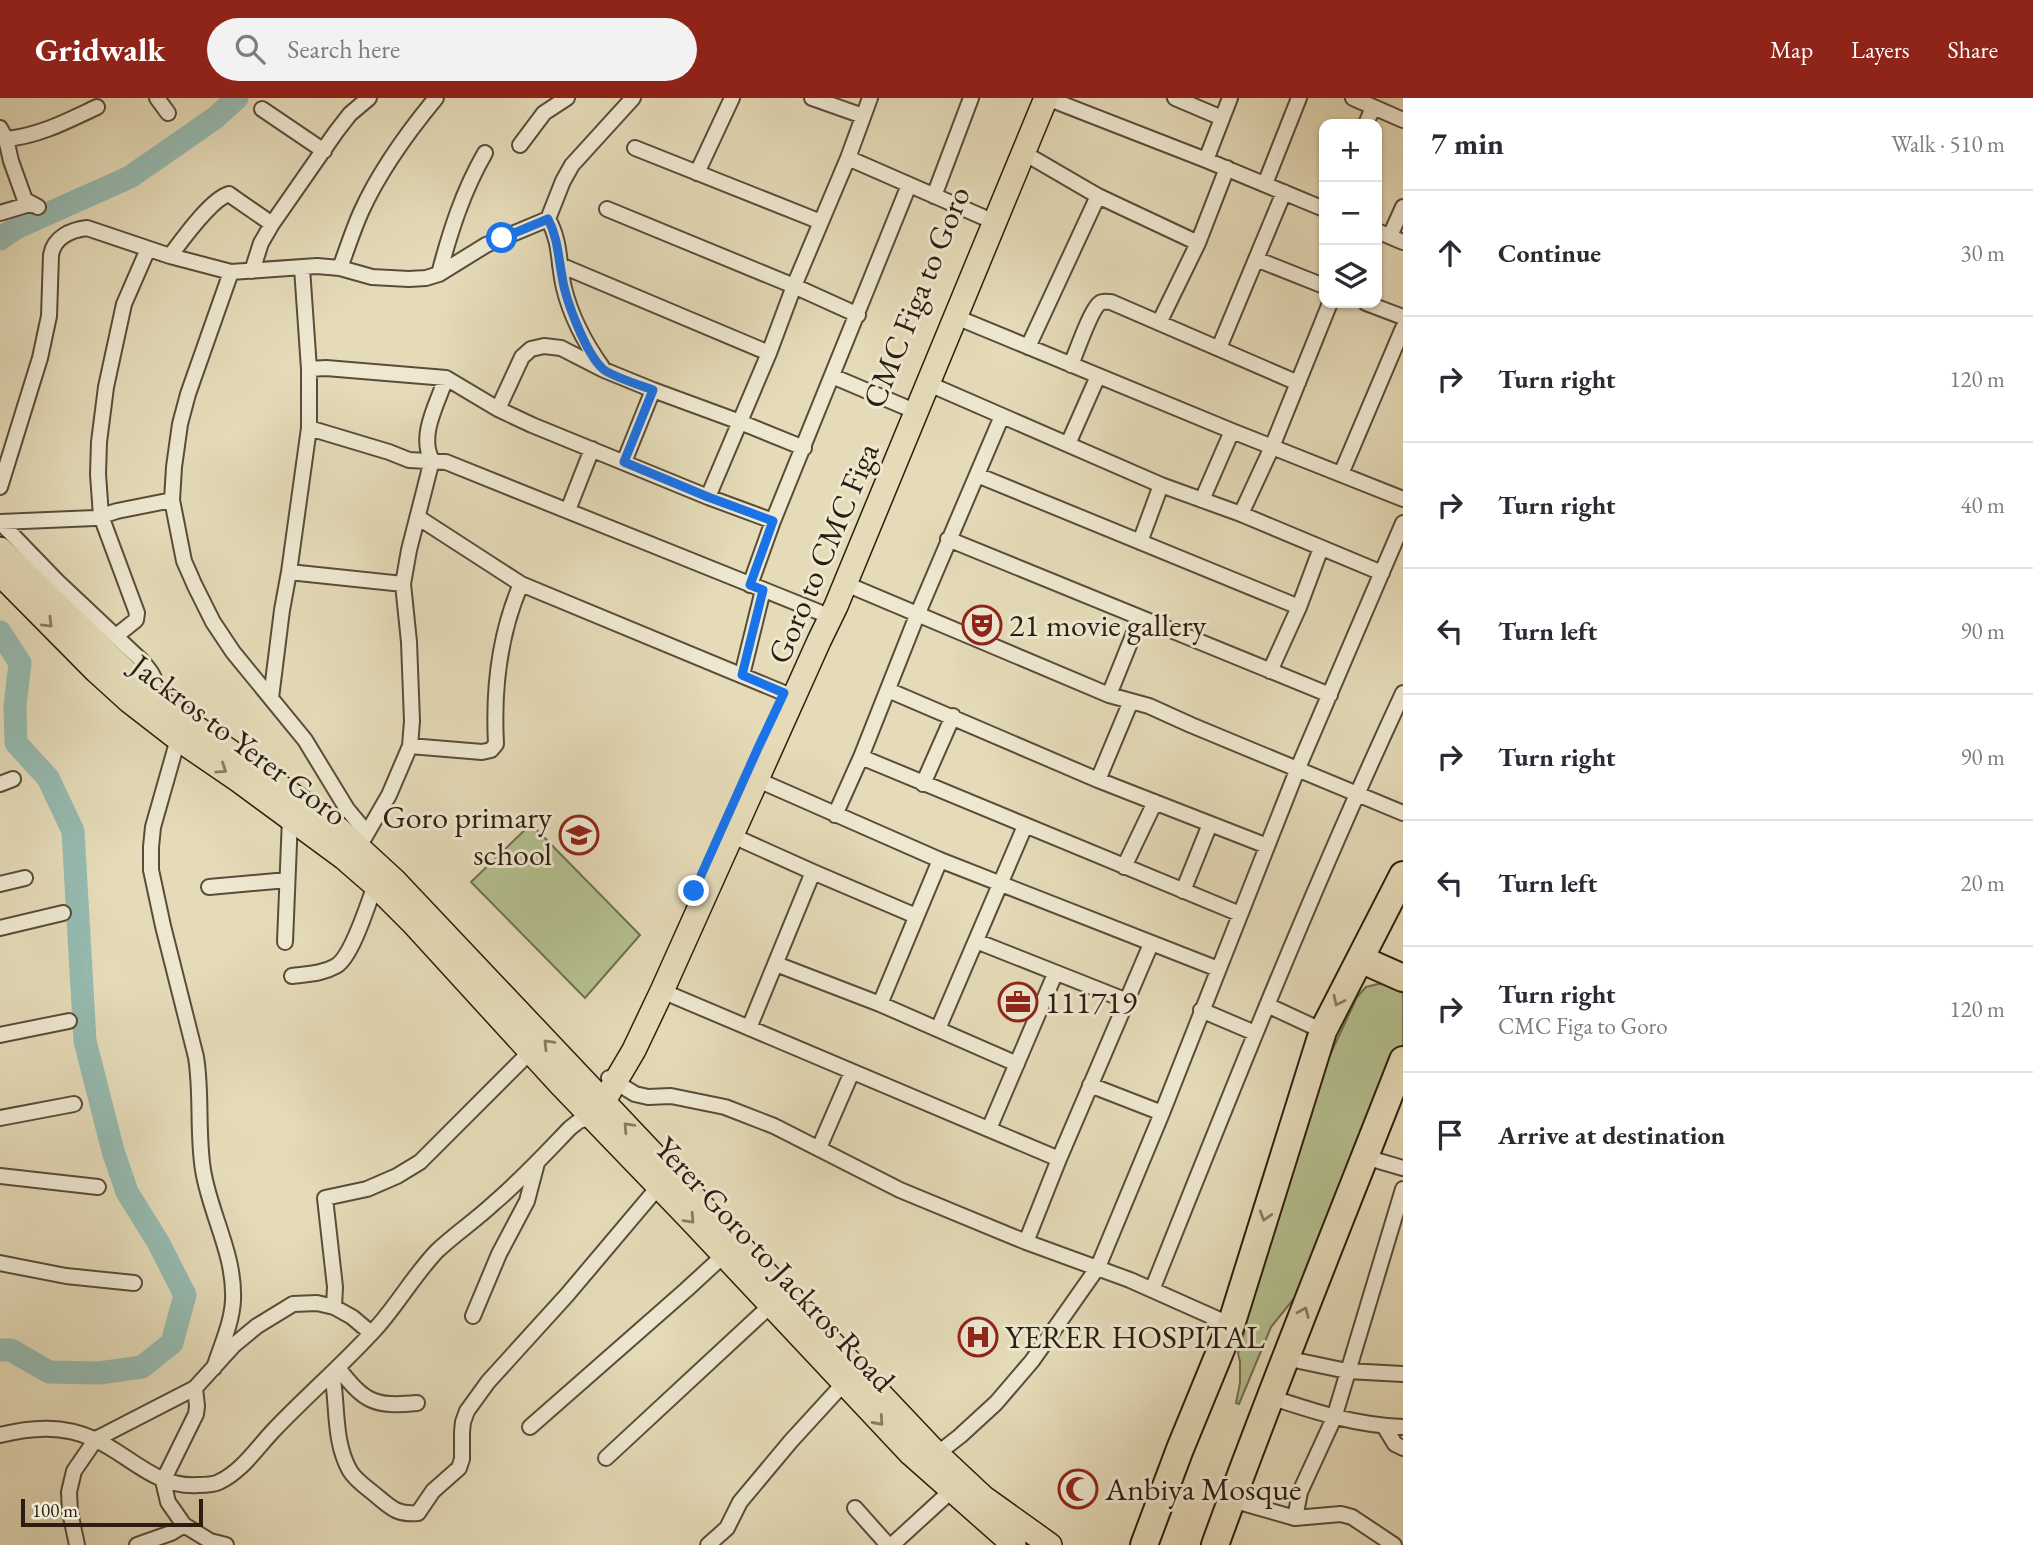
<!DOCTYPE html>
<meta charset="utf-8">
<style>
:root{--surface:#fff;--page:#f2f2f3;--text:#2b2b33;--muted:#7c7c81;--line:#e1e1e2;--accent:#8f2418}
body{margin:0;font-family:"EB Garamond",serif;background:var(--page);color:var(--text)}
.controls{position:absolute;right:21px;top:21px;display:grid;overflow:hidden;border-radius:14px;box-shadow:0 2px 5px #0004}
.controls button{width:63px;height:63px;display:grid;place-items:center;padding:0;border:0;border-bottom:2px solid var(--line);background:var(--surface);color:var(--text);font:35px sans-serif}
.scale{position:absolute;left:21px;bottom:18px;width:182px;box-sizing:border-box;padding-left:7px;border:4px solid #2c1d10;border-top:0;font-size:19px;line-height:24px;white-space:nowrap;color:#2c1d10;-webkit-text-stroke:5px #eee8d1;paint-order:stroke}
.stop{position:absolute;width:21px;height:21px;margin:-16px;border:5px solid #1a73e8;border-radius:50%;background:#fff}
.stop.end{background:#1a73e8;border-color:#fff;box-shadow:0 2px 7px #0008}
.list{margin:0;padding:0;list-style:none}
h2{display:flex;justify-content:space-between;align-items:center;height:91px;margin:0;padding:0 28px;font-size:30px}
h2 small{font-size:23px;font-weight:400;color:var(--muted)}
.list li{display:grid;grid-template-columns:46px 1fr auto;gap:21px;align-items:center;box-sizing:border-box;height:126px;padding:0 28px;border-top:2px solid var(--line)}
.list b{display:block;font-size:26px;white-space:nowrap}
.list p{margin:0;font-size:23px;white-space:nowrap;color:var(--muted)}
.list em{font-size:23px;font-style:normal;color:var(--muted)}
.icon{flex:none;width:38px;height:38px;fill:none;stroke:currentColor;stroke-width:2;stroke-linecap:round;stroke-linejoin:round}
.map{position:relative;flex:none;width:1403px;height:1447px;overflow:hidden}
header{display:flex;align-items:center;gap:42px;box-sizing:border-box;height:98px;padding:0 35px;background:var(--accent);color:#fff}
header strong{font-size:33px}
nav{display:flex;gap:38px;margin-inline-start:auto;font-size:24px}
.search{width:490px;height:63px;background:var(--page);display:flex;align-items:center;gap:18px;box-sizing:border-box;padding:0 24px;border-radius:38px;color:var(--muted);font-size:26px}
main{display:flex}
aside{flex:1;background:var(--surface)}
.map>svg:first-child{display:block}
.green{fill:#b5c08f;stroke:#706e50;stroke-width:2}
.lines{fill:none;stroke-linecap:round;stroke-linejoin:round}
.river{stroke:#96bbb1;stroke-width:23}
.street-casing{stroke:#5a4c3a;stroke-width:18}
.primary-casing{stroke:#2c1d10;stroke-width:26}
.highway-casing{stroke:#2c1d10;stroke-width:30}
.street{stroke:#eee8d1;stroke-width:14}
.primary{stroke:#e5dbb8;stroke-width:23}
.highway{stroke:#e5dbb8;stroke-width:26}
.oneway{stroke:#887c64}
.route{stroke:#1a73e8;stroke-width:9}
.labels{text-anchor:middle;stroke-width:6;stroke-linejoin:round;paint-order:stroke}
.street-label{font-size:32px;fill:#2c1d10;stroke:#eee8d1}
.poi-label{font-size:32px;fill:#2c1d10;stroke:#eee8d1;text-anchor:start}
</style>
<header>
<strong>Gridwalk</strong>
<div class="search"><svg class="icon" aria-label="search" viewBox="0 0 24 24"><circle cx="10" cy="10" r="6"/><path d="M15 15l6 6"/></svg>Search here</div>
<nav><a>Map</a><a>Layers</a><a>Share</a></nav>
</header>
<main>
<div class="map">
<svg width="1403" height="1447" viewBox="0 0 1403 1447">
<rect width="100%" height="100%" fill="#e5dbb8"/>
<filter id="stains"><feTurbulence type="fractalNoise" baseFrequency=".00286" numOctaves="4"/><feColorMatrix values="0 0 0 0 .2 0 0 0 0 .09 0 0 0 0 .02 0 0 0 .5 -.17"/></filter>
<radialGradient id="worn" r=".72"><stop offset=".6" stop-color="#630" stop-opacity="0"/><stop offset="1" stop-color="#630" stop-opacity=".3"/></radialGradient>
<path class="green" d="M531,726L640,837L585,900L471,784Z
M1378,886H1385L1403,895V948L1312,1178L1271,1229L1239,1306L1236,1305L1240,1285V1264L1238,1255L1244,1235L1246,1210L1267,1157L1280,1104L1311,1018L1323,972L1357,899L1366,889Z"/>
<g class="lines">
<path class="river" d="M0,141L16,130L130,79L215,20L237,0
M0,534L20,565L15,608L16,645L48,680L73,733L85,943L113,1053L127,1094L158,1144L185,1197L172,1245L142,1269L99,1275L49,1274L11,1252H0"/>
<defs>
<path id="street" d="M157,0L168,15
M812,0L863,18
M1047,0L1206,62L1324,111
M1175,0L1222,20
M1353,0L1403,22
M262,11L324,53
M1366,26L1373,9
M0,30L6,41L11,63L25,102L38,109
M6,41C39,38 67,23 97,9
M520,47L544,15L567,0
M635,50L821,124
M1024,55L1098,98L1198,145
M848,60L983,119
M1206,62L1230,0
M697,75L732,0
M1265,86L1299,0
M934,98L971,0
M607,111L794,188L858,217
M0,115L30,106
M548,121C561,144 558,165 564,190C571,219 585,245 602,269
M1377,133L1403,144
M1390,138L1403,109
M170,158C182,142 211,101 229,96L233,99L272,126
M1256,161L1324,188
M560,167L769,255
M340,170C347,151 353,132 361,114C380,72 407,35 436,0
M252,173L261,145L272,126L336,34L350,16L369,0
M231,174L188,296L180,326L174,369L172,402L184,463L195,488L213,524L233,554L305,642L347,711L367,735
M439,176C450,134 463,93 485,55
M1366,205L1403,219
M956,219L1232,333L1403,401
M1159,225L1198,145L1227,70
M1028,249L1098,98
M1219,250L1284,94
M1071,267C1076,255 1091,211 1100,205C1103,203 1107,204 1111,204L1298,285
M309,271L326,270L446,280L498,311L532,327L708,399L773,423
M832,278L905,309
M929,286L1161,387L1241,416L1382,475
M498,311L522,259L531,251L544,248L561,250L604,272L653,292L740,324L804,350
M309,330L389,354L409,362L446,364L819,514
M1068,346L1098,278
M624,364L653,292
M1341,376L1403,230
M977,377L1299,509
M0,389L40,260L49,218L51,157C54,139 71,132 87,130L170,158L231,174L317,168L340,170L372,179L409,181L426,180L439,176L486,147L548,121L563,83L572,67L633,0
M708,399L769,255L794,188L848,60L870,0
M1202,402L1232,333
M568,412L592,351
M1241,416L1272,349L1330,205
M419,420L521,486L784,595
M0,424L57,483L142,563C153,577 159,580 150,597
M0,424L95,420L117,413L172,402
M948,441L1330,597
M1140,444L1161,387
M289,474L403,486
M846,486L1109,597L1149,608L1191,627L1403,715
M750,487L773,423L909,87
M116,538L136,522L137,515L101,418L98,376L99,344L106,289L124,206L148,151
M1270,573L1299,509L1321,450
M742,577L763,492
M888,592L1098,682L1267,748
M1109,597L1140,520
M271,600L282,512L289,474L309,330V271L302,170
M178,641L153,729L151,749V772L163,828L196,959C202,996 197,1034 203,1072C210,1116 235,1156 233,1202C232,1225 221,1248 214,1270
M410,648L482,654L491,652L496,646C493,590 499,537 521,486
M861,659L1240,816
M758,682L940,762L1218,871
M1098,682L1131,603
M0,686L13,681
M923,686L953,618
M835,717L861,659L918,515L1002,318
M733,738L813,774L916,818
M363,742L389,697L410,648L412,623L409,544L403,486L409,452L432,362C418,338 438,304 446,280
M1124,769L1155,704
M0,786L25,780
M209,789L287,782
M1183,793L1210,726
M0,830L63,815
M976,843L1125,902
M285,844L290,720
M776,866L880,906L1017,966
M292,878C307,876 322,876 336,868C352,859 368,806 375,787
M662,893L1059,1061
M880,906L940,762
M1267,907L1323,933
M1201,912L1255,935
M749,930L813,774
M938,931L1025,728
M0,937L69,923
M609,980L635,996L648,999L671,998L725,1009L774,1028L900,1092L1026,1144L1130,1182L1231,1227
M1090,987L1162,1015
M0,1020L74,1006
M989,1031L1055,876
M819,1050L852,974
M1365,1059L1403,1070
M0,1078L98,1089
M1026,1144L1059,1061L1151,846
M0,1165L66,1178L134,1185
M1152,1192C1232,992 1312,791 1403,595
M334,1209L335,1189L325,1100L367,1091L397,1078L420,1064L530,954
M473,1218L499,1156L527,1103L537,1065
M1285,1260L1347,1273L1403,1276
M338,1270C365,1304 373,1309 417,1305
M332,1275C338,1307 333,1343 350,1373C357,1384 369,1391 378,1399C392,1411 399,1417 418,1415L433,1393L459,1370L462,1361V1334L463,1324L467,1313L488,1284L567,1197L659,1088
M195,1290L197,1308L196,1316L163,1383L168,1404L184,1427L210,1443L226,1447
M1270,1299C1316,1314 1354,1327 1403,1329
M1384,1328L1395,1346L1403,1350
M530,1329L686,1192L723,1158
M0,1337C32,1329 63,1327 94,1341C130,1357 155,1390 198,1387C205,1387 213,1387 219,1384C242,1373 256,1351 273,1333C307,1297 345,1265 378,1228C399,1204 415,1176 437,1153C455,1136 476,1122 494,1105C521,1082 545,1056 570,1030L579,1023L592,1019
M937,1356L960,1338L996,1305L1032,1263L1098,1169L1162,1015L1298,670L1403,425
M606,1360L771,1207
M1232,1402L1295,1420L1341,1416L1352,1419L1394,1447
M855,1410L888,1447
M1295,1420L1300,1394L1334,1320L1403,1091
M77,1447L70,1414L69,1394L74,1373L96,1341L195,1290L234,1247L257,1228L293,1206L317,1205L334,1209L352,1219L371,1235
M137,1447L171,1435L184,1427
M708,1447L727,1430L740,1404L791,1343L845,1284
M892,1447L951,1393"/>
<path id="primary" d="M0,451L150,597L332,725L394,782L937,1356L983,1399L1050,1447
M0,476L96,573L129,603L178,641L238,682L344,760L375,787L412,824L560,986L690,1121L911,1356L1014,1447
M604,1003L634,952L662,893L819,543L836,508L1046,0"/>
<path id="highway" d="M1360,861L1403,880
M1144,1447L1180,1351L1231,1227L1323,933L1403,777
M1215,1447C1274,1284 1340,1123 1403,962"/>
</defs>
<use href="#street" class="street-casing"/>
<use href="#primary" class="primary-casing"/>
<use href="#highway" class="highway-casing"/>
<use href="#street" class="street"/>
<use href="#primary" class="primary"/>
<use href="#highway" class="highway"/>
</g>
<defs><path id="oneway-chevron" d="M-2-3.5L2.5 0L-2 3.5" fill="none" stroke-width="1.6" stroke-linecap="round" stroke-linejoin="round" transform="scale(1.75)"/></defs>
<g class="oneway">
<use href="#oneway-chevron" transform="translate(48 525) rotate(45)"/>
<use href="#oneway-chevron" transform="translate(222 671) rotate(34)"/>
<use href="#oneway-chevron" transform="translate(1338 903) rotate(116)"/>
<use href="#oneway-chevron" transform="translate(548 946) rotate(-134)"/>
<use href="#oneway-chevron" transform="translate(628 1029) rotate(-133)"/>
<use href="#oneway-chevron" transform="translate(1265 1118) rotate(107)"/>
<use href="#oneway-chevron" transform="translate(690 1121) rotate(47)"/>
<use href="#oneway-chevron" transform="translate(1304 1214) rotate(-67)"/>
<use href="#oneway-chevron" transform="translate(879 1323) rotate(48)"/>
</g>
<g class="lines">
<path class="route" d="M502,140L548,121C558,140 558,158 562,178C565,201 586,256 603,271C611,278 642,288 653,292L624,364L708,399L773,423L750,487L763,492L742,577L784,595L758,650L694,793"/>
</g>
<defs>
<symbol id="theatre-ring" viewBox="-11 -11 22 22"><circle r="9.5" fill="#eee8d1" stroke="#8f2418" stroke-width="1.5"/><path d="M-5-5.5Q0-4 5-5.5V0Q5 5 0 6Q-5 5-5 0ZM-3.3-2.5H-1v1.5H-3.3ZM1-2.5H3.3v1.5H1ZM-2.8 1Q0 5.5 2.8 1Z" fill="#8f2418"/></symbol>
<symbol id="school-ring" viewBox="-11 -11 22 22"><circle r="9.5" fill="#eee8d1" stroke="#8f2418" stroke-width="1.5"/><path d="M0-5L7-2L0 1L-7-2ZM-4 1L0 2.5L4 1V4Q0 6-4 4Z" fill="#8f2418"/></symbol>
<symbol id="office-ring" viewBox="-11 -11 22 22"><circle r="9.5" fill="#eee8d1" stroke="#8f2418" stroke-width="1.5"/><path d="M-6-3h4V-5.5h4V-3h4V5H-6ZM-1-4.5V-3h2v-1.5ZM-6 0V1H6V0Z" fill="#8f2418"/></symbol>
<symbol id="hospital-ring" viewBox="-11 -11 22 22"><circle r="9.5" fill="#eee8d1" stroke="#8f2418" stroke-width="1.5"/><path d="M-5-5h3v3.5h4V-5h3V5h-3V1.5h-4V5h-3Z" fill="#8f2418"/></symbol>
<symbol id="mosque-ring" viewBox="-11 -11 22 22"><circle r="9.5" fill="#eee8d1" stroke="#8f2418" stroke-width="1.5"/><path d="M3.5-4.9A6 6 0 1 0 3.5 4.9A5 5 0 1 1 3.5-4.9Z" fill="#8f2418"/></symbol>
</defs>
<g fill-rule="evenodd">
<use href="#theatre-ring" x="960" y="505" width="44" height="44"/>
<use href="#school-ring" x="557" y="715" width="44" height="44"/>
<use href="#office-ring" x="996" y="882" width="44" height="44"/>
<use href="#hospital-ring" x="956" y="1217" width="44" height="44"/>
<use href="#mosque-ring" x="1056" y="1369" width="44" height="44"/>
</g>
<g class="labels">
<g class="street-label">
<text transform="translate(916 199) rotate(-68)" y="11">CMC Figa to Goro</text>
<text transform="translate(823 455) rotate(-67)" y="11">Goro to CMC Figa</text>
<text transform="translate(239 642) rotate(37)" y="11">Jackros to Yerer Goro</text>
<text transform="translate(775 1166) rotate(47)" y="11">Yerer Goro to Jackros Road</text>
</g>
<g class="poi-label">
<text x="1009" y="538">21 movie gallery</text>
<text x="552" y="730" text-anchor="end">Goro primary<tspan x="552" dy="37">school</tspan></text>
<text x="1045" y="915">111719</text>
<text x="1005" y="1250">YERER HOSPITAL</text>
<text x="1105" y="1402">Anbiya Mosque</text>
</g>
</g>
<rect width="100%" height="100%" filter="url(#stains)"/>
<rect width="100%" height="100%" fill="url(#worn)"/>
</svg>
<div class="controls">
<button>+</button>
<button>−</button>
<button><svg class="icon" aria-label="layers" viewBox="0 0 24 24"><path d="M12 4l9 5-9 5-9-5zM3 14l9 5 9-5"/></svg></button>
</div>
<div class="scale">100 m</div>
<div class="stop" style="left:502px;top:140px"></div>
<div class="stop end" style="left:694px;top:793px"></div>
</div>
<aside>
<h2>7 min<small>Walk · 510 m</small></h2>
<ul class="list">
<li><svg class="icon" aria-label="ahead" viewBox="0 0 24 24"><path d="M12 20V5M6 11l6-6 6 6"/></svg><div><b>Continue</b></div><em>30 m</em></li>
<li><svg class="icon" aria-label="right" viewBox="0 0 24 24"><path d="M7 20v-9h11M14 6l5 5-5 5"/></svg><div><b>Turn right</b></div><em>120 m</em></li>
<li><svg class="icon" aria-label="right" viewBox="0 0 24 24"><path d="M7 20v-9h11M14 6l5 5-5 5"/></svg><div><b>Turn right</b></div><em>40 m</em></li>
<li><svg class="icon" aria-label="left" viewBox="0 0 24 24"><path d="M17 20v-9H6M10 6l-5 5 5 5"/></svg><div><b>Turn left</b></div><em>90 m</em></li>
<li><svg class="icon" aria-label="right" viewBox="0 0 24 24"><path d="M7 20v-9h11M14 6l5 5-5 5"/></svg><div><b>Turn right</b></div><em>90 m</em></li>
<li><svg class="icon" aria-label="left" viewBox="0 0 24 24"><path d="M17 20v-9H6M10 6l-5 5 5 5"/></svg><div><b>Turn left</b></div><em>20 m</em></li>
<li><svg class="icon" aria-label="right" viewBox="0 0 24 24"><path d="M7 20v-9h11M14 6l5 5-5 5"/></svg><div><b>Turn right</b><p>CMC Figa to Goro</p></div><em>120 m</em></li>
<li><svg class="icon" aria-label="arrive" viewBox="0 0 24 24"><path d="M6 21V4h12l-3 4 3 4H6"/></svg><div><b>Arrive at destination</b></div></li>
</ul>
</aside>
</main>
